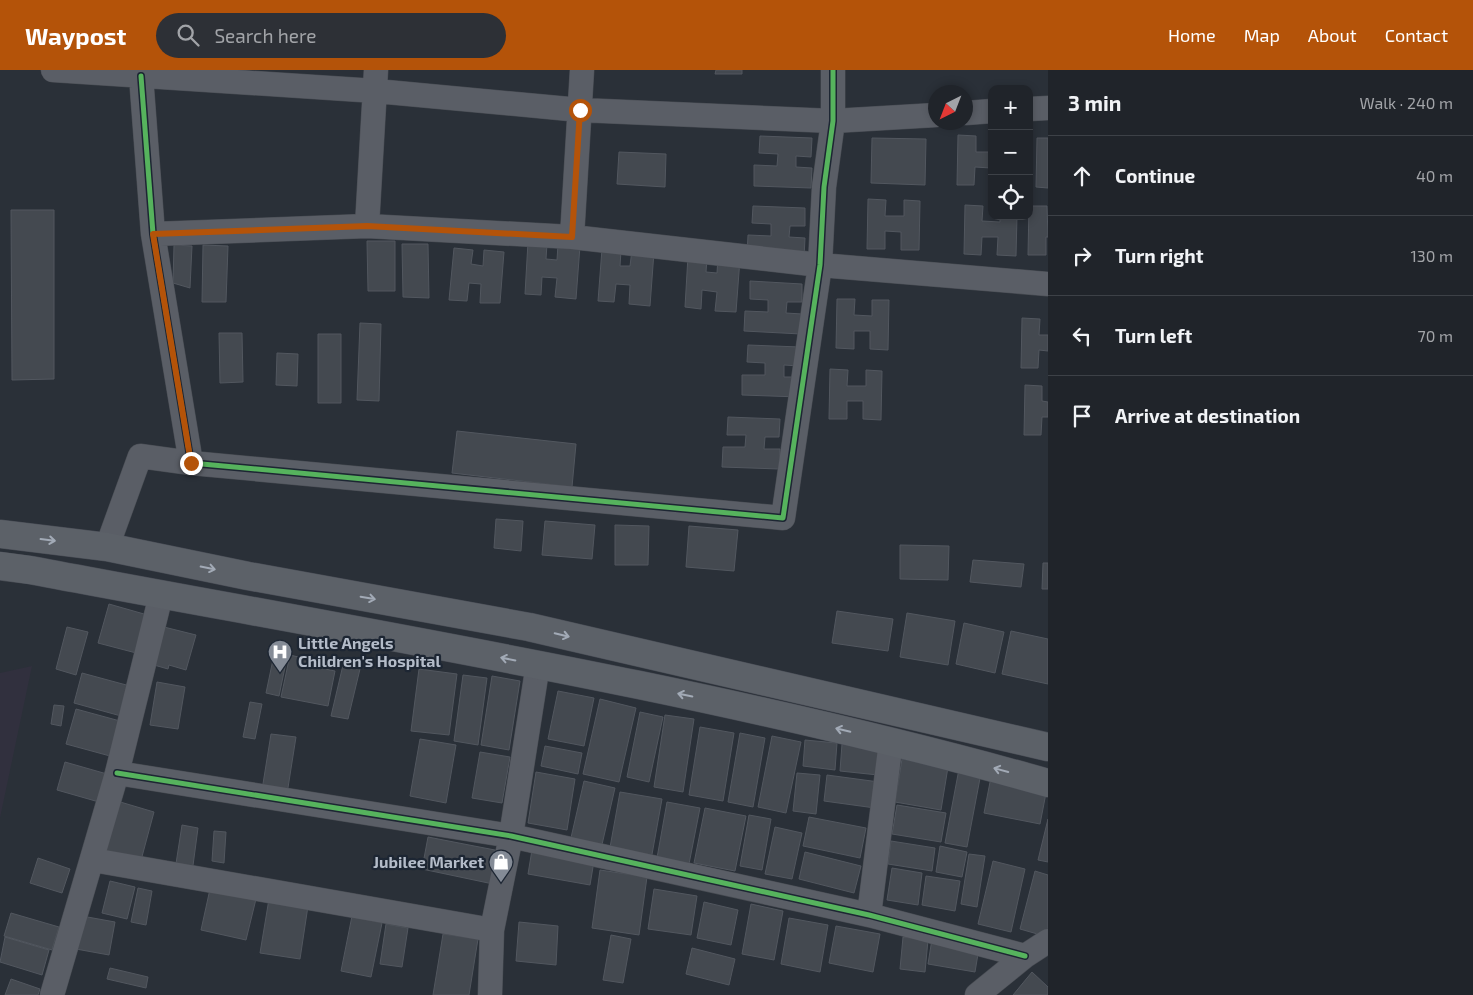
<!DOCTYPE html>
<meta charset="utf-8">
<style>
:root{--surface:#20242a;--page:#2d3036;--text:#f1f3f6;--muted:#a2a4a8;--line:#3d4147;--accent:#b45309}
body{margin:0;font-family:"Exo 2",sans-serif;background:var(--page);color:var(--text)}
.controls{position:absolute;right:15px;top:15px;display:grid;overflow:hidden;border-radius:10px;box-shadow:0 2px 8px #0003}
.controls button{width:45px;height:45px;display:grid;place-items:center;padding:0;border:0;border-bottom:1px solid var(--line);background:var(--surface);color:var(--text);font:25px sans-serif}
.compass{position:absolute;left:928px;top:15px;width:45px;height:45px;border-radius:50%;background:var(--surface);box-shadow:0 2px 8px #0003;rotate:222deg}
.stop{position:absolute;width:15px;height:15px;margin:-11px;border:4px solid #b45309;border-radius:50%;background:#fff}
.stop.end{background:#b45309;border-color:#fff;box-shadow:0 1px 5px #0008}
.list{margin:0;padding:0;list-style:none}
h2{display:flex;justify-content:space-between;align-items:center;height:65px;margin:0;padding:0 20px;font-size:21px}
h2 small{font-size:16px;font-weight:400;color:var(--muted)}
.list li{display:grid;grid-template-columns:32px 1fr auto;gap:15px;align-items:center;box-sizing:border-box;height:80px;padding:0 20px;border-top:1px solid var(--line)}
.list b{display:block;font-size:19px;white-space:nowrap}
.list em{font-size:16px;font-style:normal;color:var(--muted)}
.icon{flex:none;width:28px;height:28px;fill:none;stroke:currentColor;stroke-width:2;stroke-linecap:round;stroke-linejoin:round}
.map{position:relative;flex:none;width:1048px;height:925px;overflow:hidden}
header{display:flex;align-items:center;gap:30px;box-sizing:border-box;height:70px;padding:0 25px;background:var(--accent);color:#fff}
header strong{font-size:24px}
nav{display:flex;gap:28px;margin-inline-start:auto;font-size:18px}
.search{width:350px;height:45px;background:var(--page);display:flex;align-items:center;gap:12px;box-sizing:border-box;padding:0 18px;border-radius:28px;color:var(--muted);font-size:19px}
main{display:flex}
aside{flex:1;background:var(--surface)}
.map>svg:first-child{display:block}
.medical{fill:#31303e}
.building{fill:#444950;stroke:#52575f}
.lines{fill:none;stroke-linecap:round;stroke-linejoin:round}
.minor-casing{stroke:#484c53;stroke-width:25}
.primary-casing{stroke:#484c55;stroke-width:29}
.minor{stroke:#5a5e66;stroke-width:24}
.primary{stroke:#5c6168;stroke-width:28}
.cycleway-casing{stroke:#1d2633;stroke-width:8}
.cycleway{stroke:#56b35d;stroke-width:5}
.oneway{stroke:#a2aab6}
.route{stroke:#b45309;stroke-width:6}
.labels{text-anchor:middle;stroke-width:4.5;stroke-linejoin:round;paint-order:stroke}
.poi-label{font-size:16px;font-weight:bold;fill:#b4bcc9;stroke:#1d2633;text-anchor:start}
</style>
<header>
<strong>Waypost</strong>
<div class="search"><svg class="icon" aria-label="search" viewBox="0 0 24 24"><circle cx="10" cy="10" r="6"/><path d="M15 15l6 6"/></svg>Search here</div>
<nav><a>Home</a><a>Map</a><a>About</a><a>Contact</a></nav>
</header>
<main>
<div class="map">
<svg width="1048" height="925" viewBox="0 0 1048 925">
<rect width="100%" height="100%" fill="#2a3038"/>
<path class="medical" d="M32,596L0,748V603Z"/>
<path class="building" d="M716,0H742V4H715Z
M958,65L976,66V82H992V116L991,98L975,97L974,115H957Z
M760,66L812,68L811,87L796,86V97L812,98L811,118L754,116V95L777,96L778,84L759,83Z
M872,68L926,69L925,115L871,113Z
M1037,68H1048V118L1036,117Z
M619,82L666,84L665,117L617,114Z
M868,129L886,130L885,146H904V130L920,131L919,180H901V162L885,161V179H867Z
M965,135L983,136L982,151L1000,152V146H1017L1016,186L997,185L998,167H982L981,185L964,184Z
M753,136L805,138V156H790L789,167L805,168L804,188L747,186L748,165L771,166V154L752,153Z
M1029,136H1047L1048,167H1046V185H1028Z
M11,140H54V309L12,310Z
M367,171H395V221H368Z
M528,172L547,174L546,189L557,190L558,174L580,176L576,229L555,227L557,208L542,207L541,225L525,224Z
M402,174H428L429,228L403,227Z
M174,175L192,176L190,218L173,213Z
M203,175L228,176L226,232H202Z
M454,178L473,180L471,194L483,196L484,180L504,182L500,233H480L481,214L469,213L467,231L449,230Z
M602,179L621,181L620,196H630L632,180L654,182L650,236L629,234L630,215L616,214L614,232L598,231Z
M688,186L707,188L706,202L717,203L718,187L740,189L736,242L715,241L717,222L702,220L701,239L685,237Z
M750,211L802,214V232H787L786,243L802,244L801,264L744,261L745,241L768,242V230L750,229Z
M837,229H855L854,245L872,246V230H889L888,280L870,279V261H854V279L836,278Z
M1022,248L1040,249L1039,265H1048V281L1039,280L1038,298H1021Z
M360,253L381,254L379,331L357,330Z
M219,263H242L243,312L220,313Z
M318,264H341V333H318Z
M748,275L800,277L799,296L784,295V307H800L799,327L742,325V305H765V293L747,292Z
M277,283L298,284L297,316L276,315Z
M830,299L848,300L847,316H866V300L882,301L881,350L863,349V331H847V349H829Z
M1025,315L1042,316V331L1048,332V347H1042L1041,365H1024Z
M728,347L780,349L779,367H765L764,379H780L779,399L722,397L723,377H745L746,365H727Z
M457,361L576,374L572,417L452,403Z
M496,449L523,451L521,481L494,478Z
M545,451L595,455L592,489L542,485Z
M615,455L649,456L648,495H615Z
M689,456L738,460L734,501L686,497Z
M900,475L949,476L948,510L900,509Z
M973,490L1024,494L1021,517L970,512Z
M1043,493H1048V519H1042Z
M109,534L151,546L140,584L98,573Z
M837,541L893,549L888,581L832,573Z
M907,543L955,551L948,595L900,587Z
M964,553L1004,562L995,603L956,594Z
M67,557L88,562L76,605L56,599Z
M164,557L196,565L186,600L169,595L168,599L154,595Z
M1011,561L1048,569V614L1002,604Z
M276,575L289,578L279,626L266,623Z
M290,585L311,590L310,596L335,601L328,636L281,627Z
M343,595L360,599L348,649L331,646Z
M419,599L457,604L449,665L411,661Z
M82,603L130,616L121,646L74,633Z
M463,605L487,608L478,675L454,671Z
M492,606L520,611L509,680L481,675Z
M157,612L185,617L178,659L150,655Z
M558,621L594,628L584,676L548,669Z
M600,629L636,638L619,712L583,704Z
M250,632L262,634L255,669L243,667Z
M54,635L64,636L61,656L51,654Z
M76,639L120,651L110,686L66,674Z
M640,642L663,647L649,712L627,707Z
M665,645L694,649L683,722L654,717Z
M700,657L734,663L723,731L689,725Z
M740,663L765,668L753,737L728,732Z
M271,664L296,667L287,724L262,720Z
M772,666L801,672L786,743L758,737Z
M420,669L456,675L446,733L410,726Z
M805,670L837,673L835,700L803,696Z
M842,674L881,677L878,705L840,701Z
M545,676L582,683L578,704L541,696Z
M480,682L510,687L502,733L472,728Z
M902,689L948,697L941,740L895,732Z
M65,692L107,704L99,732L57,720Z
M959,699L981,703L967,777L945,773Z
M536,702L575,709L567,760L528,753Z
M797,703L820,705L816,744L793,741Z
M827,705L879,712L875,738L824,731Z
M991,707L1047,718L1040,754L984,743Z
M584,711L615,718L601,779L570,772Z
M620,722L662,729L651,790L609,783Z
M117,731L154,742L140,794L102,783Z
M667,732L700,738L689,794L657,788Z
M897,735L946,743L941,772L892,764Z
M705,738L746,746L735,801L694,793Z
M749,745L771,749L762,800L740,796Z
M809,747L866,758L860,788L803,776Z
M1048,749V792L1038,790Z
M182,755L198,758L192,803L175,800Z
M775,757L802,763L792,809L765,804Z
M214,761L226,762L224,793L212,791Z
M428,767L500,781L493,814L422,799Z
M891,771L935,778L932,801L888,794Z
M940,776L967,782L962,807L936,802Z
M532,780L594,791L590,815L528,804Z
M805,782L861,796L854,823L799,809Z
M969,784L985,786L977,837L961,834Z
M38,788L70,799L62,823L30,813Z
M993,791L1025,799L1011,862L978,854Z
M892,798L922,803L918,835L887,830Z
M600,800L647,807L639,865L592,858Z
M1035,801L1048,805V867L1020,859Z
M926,806L960,811L955,841L922,835Z
M110,811L135,817L127,849L102,843Z
M138,818L152,821L146,855L131,852Z
M210,819L256,829L246,870L201,860Z
M654,819L697,826L691,865L648,859Z
M269,829L308,836L300,889L260,883Z
M704,832L738,840L731,875L697,868Z
M751,834L783,841L774,890L742,884Z
M11,843L59,857L52,880L4,866Z
M82,846L115,852L109,885L76,879Z
M352,846L382,853L371,907L341,901Z
M789,848L828,855L820,902L781,894Z
M519,852L558,856L556,895L516,891Z
M386,854L408,858L402,897L380,894Z
M836,856L880,864L873,902L829,893Z
M443,864L478,869L469,925H433Z
M611,865L631,869L623,913L603,910Z
M5,867L49,880L42,905L0,892Z
M903,867L928,870L925,902L900,899Z
M932,869L979,878L975,902L928,894Z
M692,878L735,889L729,915L686,904Z
M110,898L148,907L146,918L107,909Z
M1032,902L1048,917V925H1013Z
M11,909L40,919L38,925H5Z"/>
<g class="lines">
<defs>
<path id="minor" d="M53,0L376,21L580,40L833,51L936,45
M141,6L153,164L191,393L783,448L820,195L824,117L833,51V0
M1029,39L1048,38
M966,43L992,41
M367,156L376,0
M153,164L367,156L572,167L820,195L1048,214
M572,167L582,0
M107,477L140,386L191,393
M117,703L511,766L869,845L1025,886
M93,790L492,860
M869,845L891,671
M52,925L117,703L161,525
M490,925L492,860L511,766L538,594
M977,925L1025,886L1048,871"/>
<path id="primary" d="M0,464L107,477L248,506L529,557L1048,677
M0,496L30,500C370,564 714,619 1048,713"/>
</defs>
<use href="#minor" class="minor-casing"/>
<use href="#primary" class="primary-casing"/>
<use href="#minor" class="minor"/>
<use href="#primary" class="primary"/>
<defs>
<path id="cycleway" d="M141,6L153,164L191,393L783,448L820,195L824,117L833,51V0
M117,703L511,766L869,845L1025,886"/>
</defs>
<use href="#cycleway" class="cycleway-casing"/>
<use href="#cycleway" class="cycleway"/>
</g>
<defs><path id="oneway-shaft" d="M-6 0H5M1.5-3L5.5 0L1.5 3" fill="none" stroke-width="1.6" stroke-linecap="round" stroke-linejoin="round" transform="scale(1.25)"/></defs>
<g class="oneway">
<use href="#oneway-shaft" transform="translate(48 470) rotate(7)"/>
<use href="#oneway-shaft" transform="translate(208 498) rotate(11)"/>
<use href="#oneway-shaft" transform="translate(368 528) rotate(10)"/>
<use href="#oneway-shaft" transform="translate(562 565) rotate(13)"/>
<use href="#oneway-shaft" transform="translate(508 589) rotate(-169)"/>
<use href="#oneway-shaft" transform="translate(685 625) rotate(-168)"/>
<use href="#oneway-shaft" transform="translate(843 660) rotate(-167)"/>
<use href="#oneway-shaft" transform="translate(1001 700) rotate(-165)"/>
</g>
<g class="lines">
<path class="route" d="M191,393L153,164L367,156L572,167L580,40"/>
</g>
<defs>
<symbol id="hospital-pin" viewBox="-11 -11 22 30"><path d="M0 17L-7.5 6A9.5 9.5 0 1 1 7.5 6Z" fill="#848b96" stroke="#1d2633"/><path d="M-5-5h3v3.5h4V-5h3V5h-3V1.5h-4V5h-3Z" fill="#fff"/></symbol>
<symbol id="shop-pin" viewBox="-11 -11 22 30"><path d="M0 17L-7.5 6A9.5 9.5 0 1 1 7.5 6Z" fill="#848b96" stroke="#1d2633"/><path d="M-5-2.5h2.3a2.7 3.5 0 0 1 5.4 0H5L5.5 6h-11ZM-1.5-2.5h3a1.5 2.3 0 0 0-3 0Z" fill="#fff"/></symbol>
</defs>
<g fill-rule="evenodd">
<use href="#hospital-pin" x="266" y="568" width="28" height="38"/>
<use href="#shop-pin" x="487" y="778" width="28" height="38"/>
</g>
<g class="labels">
<g class="poi-label">
<text x="298" y="579">Little Angels<tspan x="298" dy="18">Children's Hospital</tspan></text>
<text x="484" y="798" text-anchor="end">Jubilee Market</text>
</g>
</g>
</svg>
<div class="controls">
<button>+</button>
<button>−</button>
<button><svg class="icon" aria-label="locate" viewBox="0 0 24 24"><circle cx="12" cy="12" r="6"/><path d="M12 2v4M12 18v4M2 12h4M18 12h4"/></svg></button>
</div>
<svg class="compass" viewBox="-18 -18 36 36"><path d="M0-13l5 13h-10z" fill="#e53935"/><path d="M0 13l5-13h-10z" fill="#a2a4a8"/></svg>
<div class="stop" style="left:580px;top:40px"></div>
<div class="stop end" style="left:191px;top:393px"></div>
</div>
<aside>
<h2>3 min<small>Walk · 240 m</small></h2>
<ul class="list">
<li><svg class="icon" aria-label="ahead" viewBox="0 0 24 24"><path d="M12 20V5M6 11l6-6 6 6"/></svg><div><b>Continue</b></div><em>40 m</em></li>
<li><svg class="icon" aria-label="right" viewBox="0 0 24 24"><path d="M7 20v-9h11M14 6l5 5-5 5"/></svg><div><b>Turn right</b></div><em>130 m</em></li>
<li><svg class="icon" aria-label="left" viewBox="0 0 24 24"><path d="M17 20v-9H6M10 6l-5 5 5 5"/></svg><div><b>Turn left</b></div><em>70 m</em></li>
<li><svg class="icon" aria-label="arrive" viewBox="0 0 24 24"><path d="M6 21V4h12l-3 4 3 4H6"/></svg><div><b>Arrive at destination</b></div></li>
</ul>
</aside>
</main>
